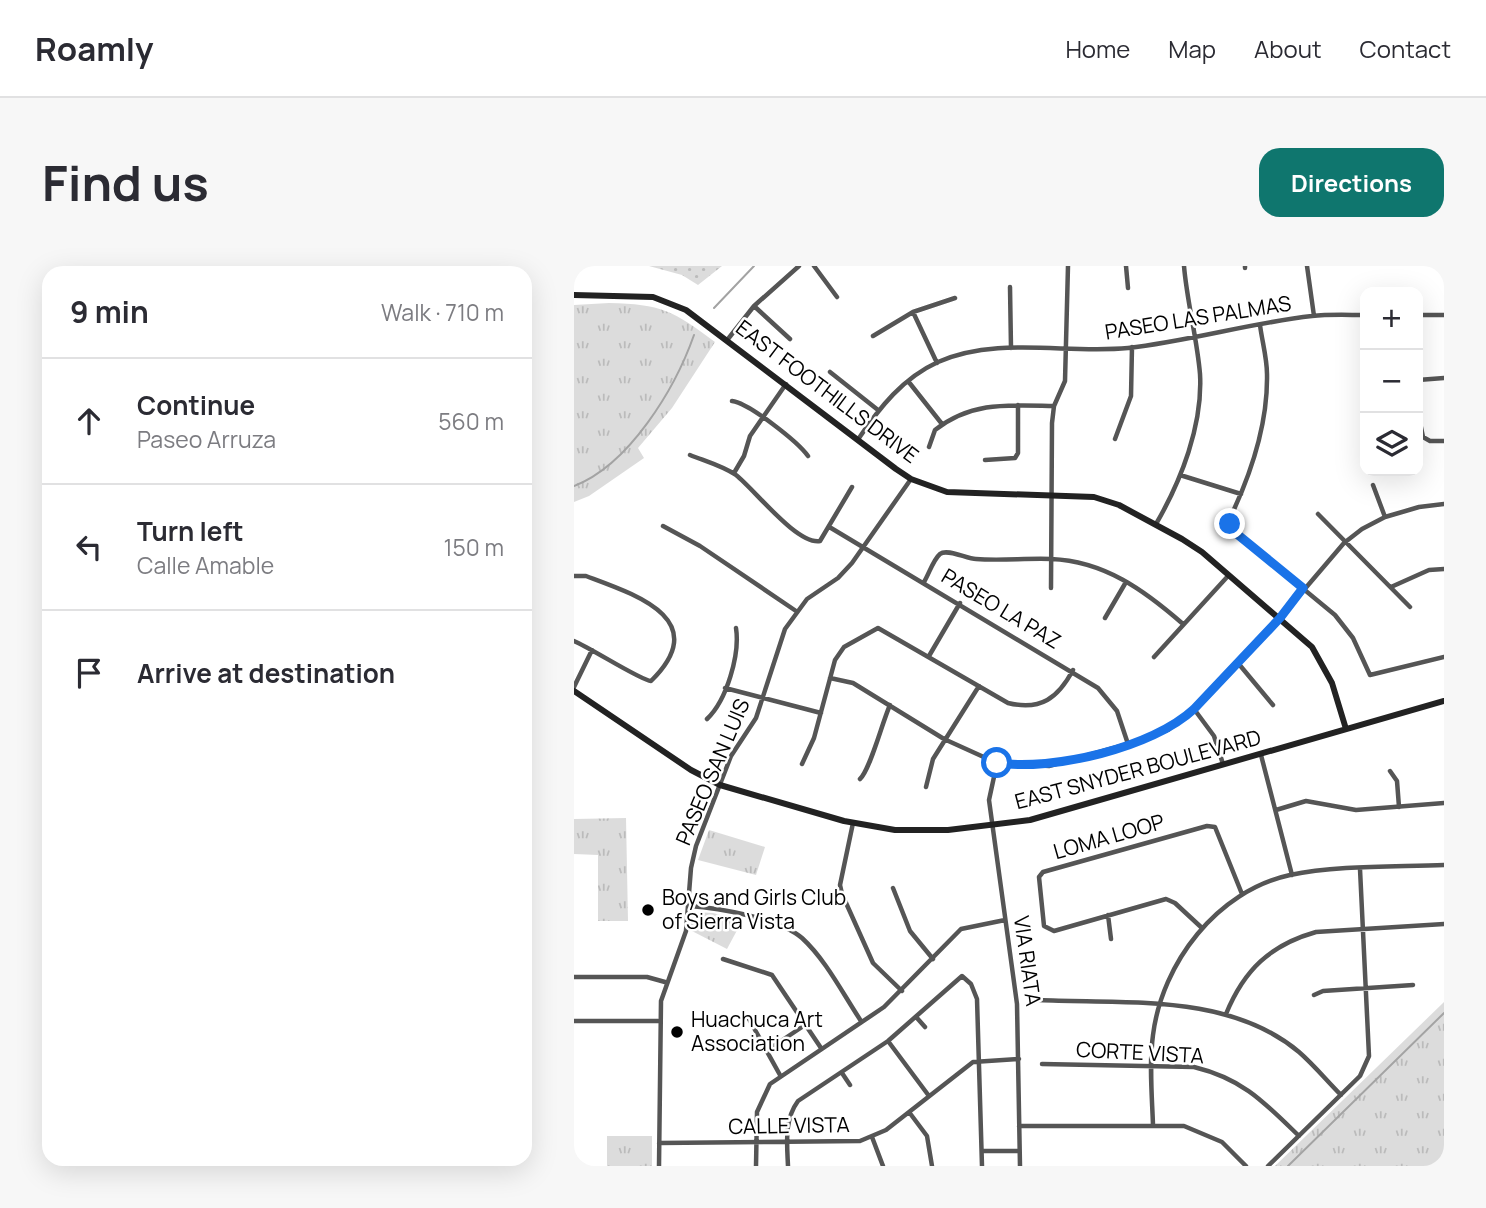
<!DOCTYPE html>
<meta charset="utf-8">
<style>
:root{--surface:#fff;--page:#f7f7f7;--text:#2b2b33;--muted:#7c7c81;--line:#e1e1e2;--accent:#0f766e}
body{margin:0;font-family:Manrope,sans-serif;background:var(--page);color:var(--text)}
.controls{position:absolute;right:21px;top:21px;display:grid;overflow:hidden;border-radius:14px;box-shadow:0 7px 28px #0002}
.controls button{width:63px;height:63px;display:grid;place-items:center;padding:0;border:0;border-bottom:2px solid var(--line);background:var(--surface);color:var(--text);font:35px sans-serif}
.stop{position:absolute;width:21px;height:21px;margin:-16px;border:5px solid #1a73e8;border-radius:50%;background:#fff}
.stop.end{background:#1a73e8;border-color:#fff;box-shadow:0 2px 7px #0008}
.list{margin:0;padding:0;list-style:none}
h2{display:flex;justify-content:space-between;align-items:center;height:91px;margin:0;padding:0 28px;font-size:30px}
h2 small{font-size:23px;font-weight:400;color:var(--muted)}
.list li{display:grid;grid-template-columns:46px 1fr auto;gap:21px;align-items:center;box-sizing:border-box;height:126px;padding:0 28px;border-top:2px solid var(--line)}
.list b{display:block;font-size:26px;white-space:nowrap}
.list p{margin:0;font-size:23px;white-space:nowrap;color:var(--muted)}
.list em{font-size:23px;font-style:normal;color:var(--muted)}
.icon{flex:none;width:38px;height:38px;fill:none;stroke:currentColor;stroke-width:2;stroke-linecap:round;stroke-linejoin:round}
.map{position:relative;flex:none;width:870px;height:900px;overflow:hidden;border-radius:21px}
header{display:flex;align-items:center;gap:42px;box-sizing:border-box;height:98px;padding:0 35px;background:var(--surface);border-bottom:2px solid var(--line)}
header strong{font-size:33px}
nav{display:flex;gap:38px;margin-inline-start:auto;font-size:24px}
.intro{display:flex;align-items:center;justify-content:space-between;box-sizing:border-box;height:168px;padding:0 42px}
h1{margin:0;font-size:49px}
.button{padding:18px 32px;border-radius:21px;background:var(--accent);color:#fff;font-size:24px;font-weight:700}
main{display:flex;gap:42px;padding:0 42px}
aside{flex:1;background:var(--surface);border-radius:21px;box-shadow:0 7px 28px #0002}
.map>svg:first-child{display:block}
.grass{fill:url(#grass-tufts)}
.garden{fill:url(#garden-dots)}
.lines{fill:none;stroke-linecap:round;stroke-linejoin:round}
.stream{stroke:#a3a3a3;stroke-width:2}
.street{stroke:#555;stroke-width:4.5}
.secondary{stroke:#222;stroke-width:6}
.route{stroke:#1a73e8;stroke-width:9}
.poi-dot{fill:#000;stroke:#fff;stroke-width:2.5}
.labels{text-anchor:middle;stroke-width:5;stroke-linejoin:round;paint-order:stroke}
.street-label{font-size:21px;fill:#000;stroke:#fff}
.poi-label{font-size:21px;fill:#000;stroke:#fff;text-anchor:start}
</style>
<header>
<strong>Roamly</strong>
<nav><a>Home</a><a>Map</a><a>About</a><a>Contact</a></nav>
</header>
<div class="intro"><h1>Find us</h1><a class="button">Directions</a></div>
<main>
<aside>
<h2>9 min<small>Walk · 710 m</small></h2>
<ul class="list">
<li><svg class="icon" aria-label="ahead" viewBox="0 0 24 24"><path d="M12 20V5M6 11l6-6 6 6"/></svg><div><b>Continue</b><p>Paseo Arruza</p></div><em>560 m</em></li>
<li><svg class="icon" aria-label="left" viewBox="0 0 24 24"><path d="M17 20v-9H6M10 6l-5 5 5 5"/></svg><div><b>Turn left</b><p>Calle Amable</p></div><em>150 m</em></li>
<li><svg class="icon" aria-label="arrive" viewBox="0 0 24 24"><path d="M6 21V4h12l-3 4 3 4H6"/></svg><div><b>Arrive at destination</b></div></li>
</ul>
</aside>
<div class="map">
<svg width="870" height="900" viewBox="0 0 870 900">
<defs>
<pattern id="grass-tufts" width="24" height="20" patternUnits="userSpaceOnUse" patternTransform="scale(1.75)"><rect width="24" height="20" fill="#dcdcdc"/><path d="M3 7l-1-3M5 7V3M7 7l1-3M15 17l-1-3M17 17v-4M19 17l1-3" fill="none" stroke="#bbb"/></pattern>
<pattern id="garden-dots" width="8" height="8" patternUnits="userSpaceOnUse" patternTransform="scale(1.75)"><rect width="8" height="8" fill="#dcdcdc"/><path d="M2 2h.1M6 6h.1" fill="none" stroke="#bbb" stroke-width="1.8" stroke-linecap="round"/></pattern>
</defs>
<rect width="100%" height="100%" fill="#fff"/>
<path class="grass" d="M35,37C87,38 100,45 141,76L98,142L64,182L70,192L15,230L0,236V39Z
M52,552L54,655H24V589L0,588V553Z
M135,564L191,581L182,609L124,594Z
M118,646L139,647L168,655L153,683L116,664Z
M870,736V900H701Z
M33,870H78V900H33Z"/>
<path class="garden" d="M75,0H148L124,19L108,9Z"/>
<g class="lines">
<path class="stream" d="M140,42L180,0
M0,220C55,199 101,123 120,69
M714,900L870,747"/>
<path class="street" d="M240,0L263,31
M552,0L554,22
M671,0V2
M733,0L740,50
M436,21L437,82
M180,40L216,73
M339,46L363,97
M844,49H870
M686,59C688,75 693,92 693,108C694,157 677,208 656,252L658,264L761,349L779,372L796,409L870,391
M299,70L339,46L381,32
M154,73L180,40L225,0
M256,106L304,144
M844,114L870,112
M334,115L368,158
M158,135C175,137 224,176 234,190
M844,147L849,171L856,175H870
M285,172C306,141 329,112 364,96C423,70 492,88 554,82C616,75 676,57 738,50C755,48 774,49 791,49
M541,173L557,130L558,81
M355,181L361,164C398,135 435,139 480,140
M116,189C131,195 149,200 162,209C181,224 223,279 246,275L278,221
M411,194L441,192L444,187V139
M160,207L170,190L176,170L212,118
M606,209L667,228
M799,219L811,251
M744,248L836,341
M582,258C607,215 629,159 626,108C623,72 613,36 610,0
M89,260L126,280L222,345
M257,262L524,422L543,445L554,478
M0,310H12C60,328 140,353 77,415C66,414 17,382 0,375
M350,316C355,308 359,294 366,288C373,282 393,293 402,293C427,295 452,292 477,293C530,295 570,324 609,358
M817,321L855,304L870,303
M477,322L478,157L480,140L491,115L494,0
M531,352L552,316
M355,390L386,337
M580,391L654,310
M664,397L699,439
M256,412L279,417L370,473L423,497L475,500L554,478L594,464L620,443L706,352L770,277L788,263L811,251L845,241L870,238
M0,421L18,384
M151,422L247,447
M620,443L640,470L649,498
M133,453C153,434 166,388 162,362
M687,489L718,609
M423,497L415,534L443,738L446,900
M228,498L240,472L261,394L270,381L304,362L434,437C467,445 484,432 499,404
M816,505L823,515L825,541
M286,513C296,504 308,457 316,439
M352,521L359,493L405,420
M702,544L732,535L782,544L870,537
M279,557L266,619L268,628L299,697L328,725
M319,622L336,665L359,693
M115,640C144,642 205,652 228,672C252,694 269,728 287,755
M534,649L537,673
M628,662L601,637L592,633L480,665L470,660L465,611L469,606L633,560L641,561L668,628
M149,693L198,709L247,782
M0,711H73L91,716
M740,729L749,725L839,719
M465,734C551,738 655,727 725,786C740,799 753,815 767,829
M652,748C670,704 696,679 742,666L870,658
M343,752L351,761
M175,753L206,809
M0,755H84
M314,775L355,830
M192,785L231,759
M468,798L620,801C669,813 690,836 725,870
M268,807L276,819
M335,846L353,870L358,900
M579,859C578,830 575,798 579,769C588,697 643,625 716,609C762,599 823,601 870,599
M445,860H610L648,876L672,900
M298,871L309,900
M85,877L286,875L312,864L399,796L445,793
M408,885H445
M85,900L87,735L112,665L117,602L122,580L157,490L182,452L211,363L233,333L264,312L278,297L337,213
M182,900L183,846L196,818L310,741L387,663L431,654
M214,900C213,877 210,854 224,835L314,775L388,710L397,718L403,733L408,900
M694,900L786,810L795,790L786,603"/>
<path class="secondary" d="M0,29L79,31L112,44L322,203L337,213L373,226L520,231L545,239L608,273L628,286L738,381L758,417L772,463
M0,425L117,504L146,519L270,555L321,564H374L456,554L870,435"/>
</g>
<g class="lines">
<path class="route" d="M423,497C479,505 578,482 620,443L706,352L729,322L658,264L656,258"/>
</g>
<g class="poi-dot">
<circle cx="74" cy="644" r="7"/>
<circle cx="103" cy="766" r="7"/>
</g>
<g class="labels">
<g class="street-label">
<text transform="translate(624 52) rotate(-9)" y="7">PASEO LAS PALMAS</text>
<text transform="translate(253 126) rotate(37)" y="7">EAST FOOTHILLS DRIVE</text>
<text transform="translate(427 343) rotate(31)" y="7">PASEO LA PAZ</text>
<text transform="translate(564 504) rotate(-15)" y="7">EAST SNYDER BOULEVARD</text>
<text transform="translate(139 506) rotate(-67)" y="7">PASEO SAN LUIS</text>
<text transform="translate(535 571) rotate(-16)" y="7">LOMA LOOP</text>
<text transform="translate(453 695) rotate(82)" y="7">VIA RIATA</text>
<text transform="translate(566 787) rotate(3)" y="7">CORTE VISTA</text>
<text transform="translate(215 860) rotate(-1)" y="7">CALLE VISTA</text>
</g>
<g class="poi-label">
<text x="88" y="639">Boys and Girls Club<tspan x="88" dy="24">of Sierra Vista</tspan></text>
<text x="117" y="761">Huachuca Art<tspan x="117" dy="24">Association</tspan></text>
</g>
</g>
</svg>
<div class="controls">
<button>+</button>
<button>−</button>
<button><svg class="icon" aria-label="layers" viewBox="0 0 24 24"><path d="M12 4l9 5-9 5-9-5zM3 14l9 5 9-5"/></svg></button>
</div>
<div class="stop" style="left:423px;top:497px"></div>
<div class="stop end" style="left:656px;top:258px"></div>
</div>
</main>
